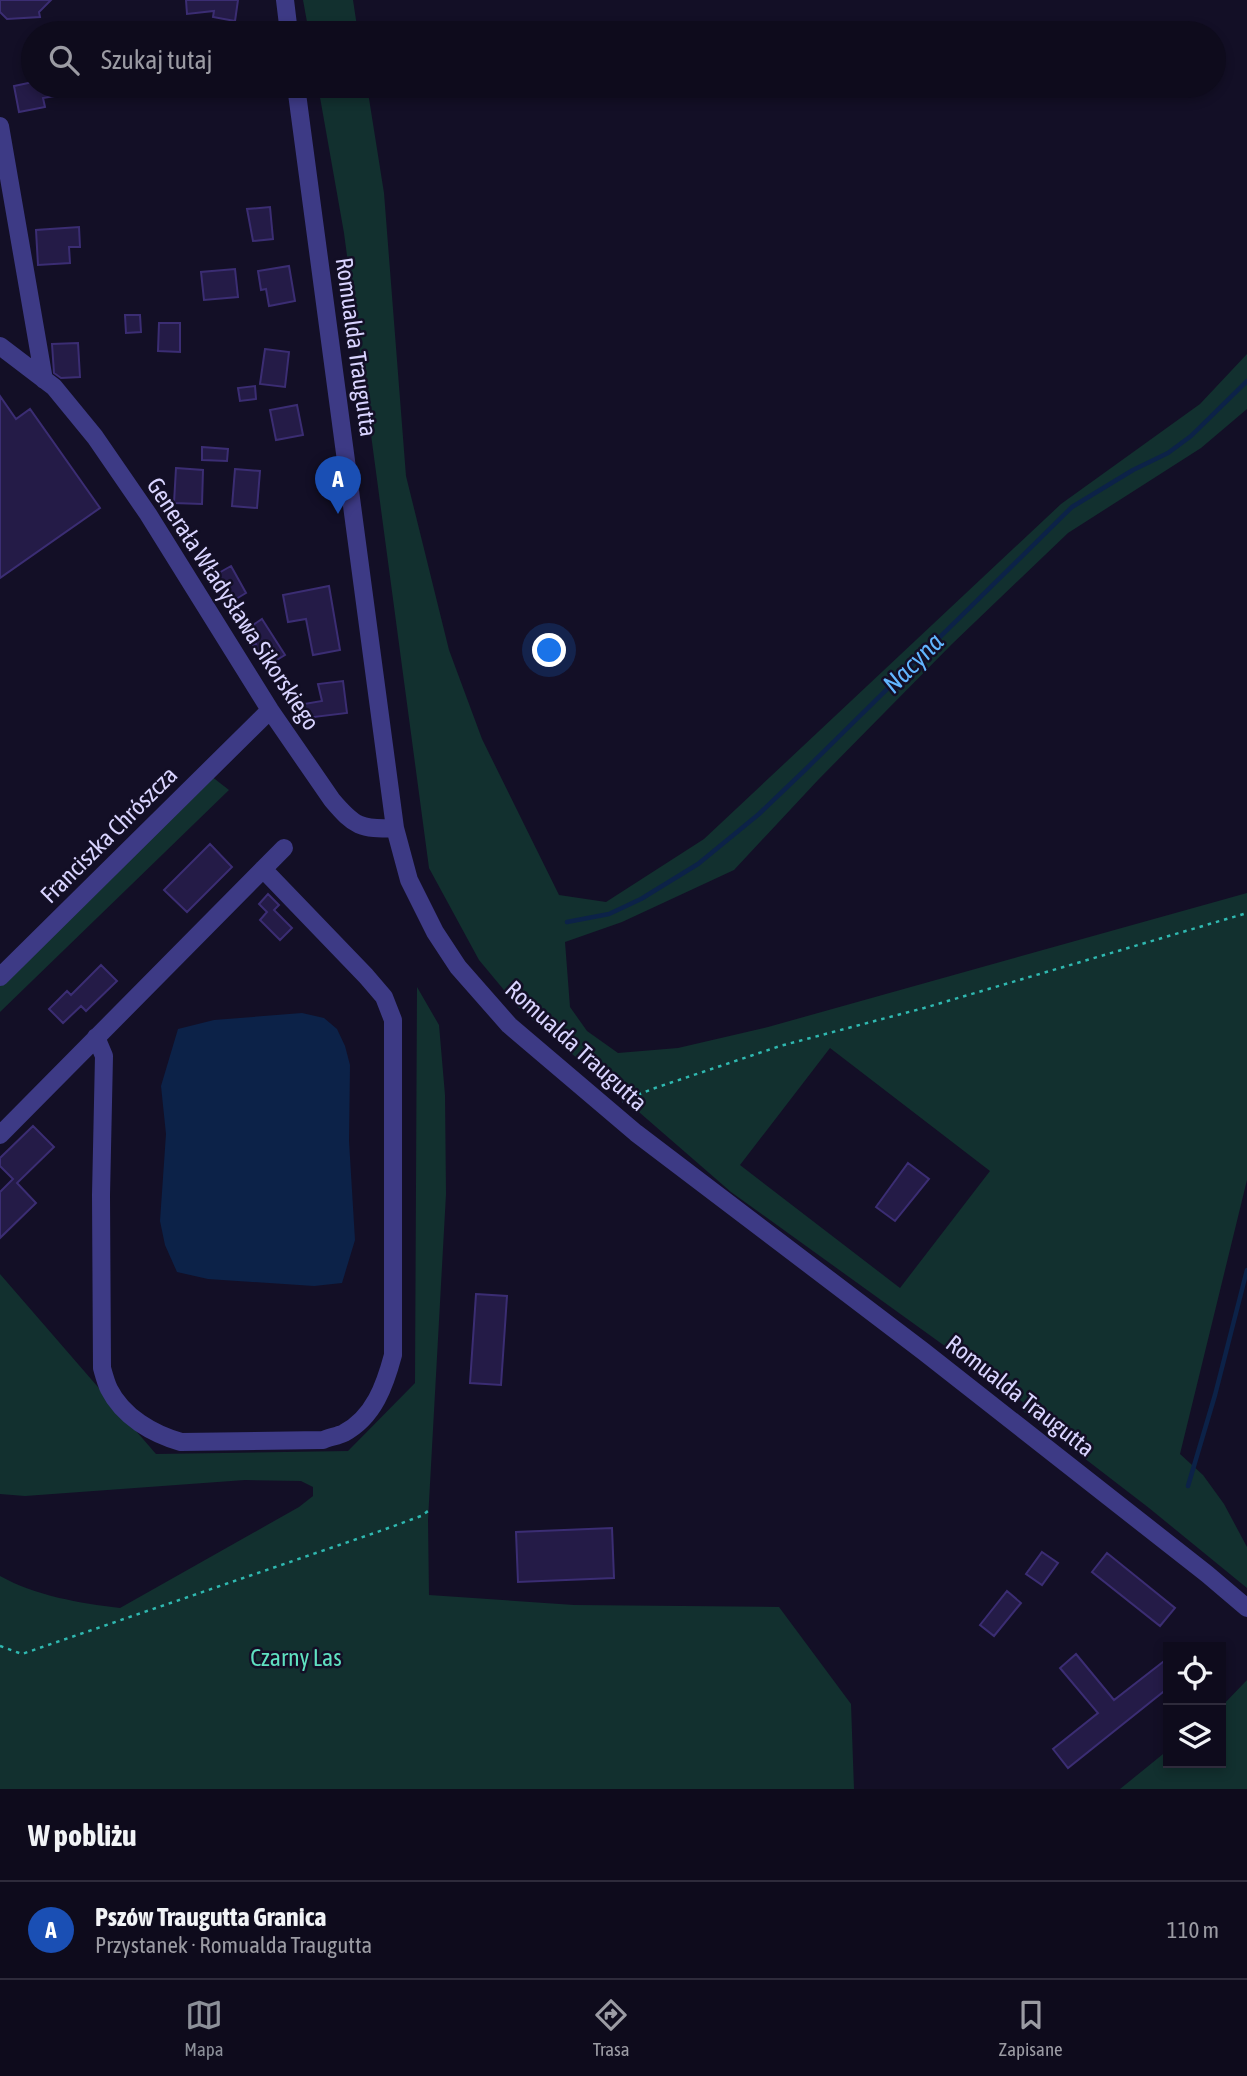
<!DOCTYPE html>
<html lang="pl">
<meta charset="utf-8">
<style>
:root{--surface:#0e0b1c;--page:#1c1929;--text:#f1f3f6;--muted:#9b9ba3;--line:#2e2b3b;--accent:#8c9099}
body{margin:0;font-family:"Asap Condensed",sans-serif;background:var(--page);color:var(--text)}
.controls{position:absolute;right:21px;bottom:21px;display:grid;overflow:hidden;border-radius:0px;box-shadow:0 4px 10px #0003}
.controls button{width:63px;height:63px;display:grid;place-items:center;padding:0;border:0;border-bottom:2px solid var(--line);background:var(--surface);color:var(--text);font:35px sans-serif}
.you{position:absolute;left:550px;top:651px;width:24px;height:24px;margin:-18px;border:5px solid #fff;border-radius:50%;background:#1a73e8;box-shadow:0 0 0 10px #1a73e833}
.badge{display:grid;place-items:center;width:46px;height:46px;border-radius:50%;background:var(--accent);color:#fff;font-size:23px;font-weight:700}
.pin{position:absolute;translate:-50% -58px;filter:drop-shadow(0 2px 4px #0008)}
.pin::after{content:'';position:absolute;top:37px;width:24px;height:21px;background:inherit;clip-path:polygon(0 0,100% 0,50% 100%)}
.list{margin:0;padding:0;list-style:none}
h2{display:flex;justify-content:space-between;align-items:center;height:91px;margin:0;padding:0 28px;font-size:30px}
h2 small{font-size:23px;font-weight:400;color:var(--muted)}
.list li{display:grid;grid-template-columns:46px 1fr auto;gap:21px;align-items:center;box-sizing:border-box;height:98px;padding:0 28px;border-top:2px solid var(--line)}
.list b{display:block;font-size:26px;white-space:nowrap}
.list p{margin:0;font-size:23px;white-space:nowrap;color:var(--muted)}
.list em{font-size:23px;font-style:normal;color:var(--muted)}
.icon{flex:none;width:38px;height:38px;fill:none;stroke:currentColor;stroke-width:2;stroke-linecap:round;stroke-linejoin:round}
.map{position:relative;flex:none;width:1247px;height:1789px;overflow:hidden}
.search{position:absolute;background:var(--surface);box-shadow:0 4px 10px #0003;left:21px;right:21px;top:21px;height:77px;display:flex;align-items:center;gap:18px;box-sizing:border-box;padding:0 24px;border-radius:38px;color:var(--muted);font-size:26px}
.sheet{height:189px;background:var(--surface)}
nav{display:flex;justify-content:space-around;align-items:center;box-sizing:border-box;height:98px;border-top:2px solid var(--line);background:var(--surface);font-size:19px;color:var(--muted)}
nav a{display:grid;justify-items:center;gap:4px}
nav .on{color:var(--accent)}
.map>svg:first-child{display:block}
.green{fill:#12302f;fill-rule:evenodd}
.water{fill:#0c2248}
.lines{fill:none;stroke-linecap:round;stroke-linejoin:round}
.stream{stroke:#0c2248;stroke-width:4.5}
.building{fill:#241b47;stroke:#3b2d73;stroke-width:2}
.path{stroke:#2fb8b0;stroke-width:2.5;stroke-dasharray:3.5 5;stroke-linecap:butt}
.minor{stroke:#3d3a85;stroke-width:18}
.labels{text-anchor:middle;stroke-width:5;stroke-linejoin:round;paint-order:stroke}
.street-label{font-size:24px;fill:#d9d4ff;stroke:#130f26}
.park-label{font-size:24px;fill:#5fe0c0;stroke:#130f26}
.water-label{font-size:26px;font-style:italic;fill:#62b6ff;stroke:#130f26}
</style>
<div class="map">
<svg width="1247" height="1789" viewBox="0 0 1247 1789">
<rect width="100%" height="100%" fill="#130f26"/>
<path class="green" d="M303,0H353L358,33H309Z
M318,86H367L384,193L406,476L449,650L482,739L559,895L606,902L704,839L1061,504L1200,404L1247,354V409L1201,448L1068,533L952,644L818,780L734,870L622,922L565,942L570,1007L587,1031L618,1053L678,1048L768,1027L1247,893V1180L1180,1454L1203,1475L1224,1504L1247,1547V1588L1149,1508L1023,1411L1024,1403L731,1192L518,1007L479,960L429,868L344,233ZM830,1048L990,1171L900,1288L740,1165Z
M211,776L229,790L0,1012V986Z
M417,987L439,1025L445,1095L446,1194L428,1520L429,1595L574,1605L779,1607L851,1704L854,1789H0V1576C36,1596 79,1603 120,1608L299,1507L313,1496V1487L301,1481L245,1480L25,1496L0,1494V1274L156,1454L348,1451L415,1383Z
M1247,1680V1789H1120L1168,1750V1763H1221V1707Z"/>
<path class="water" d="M302,1013L324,1018L337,1029L345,1046L350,1065L349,1141L355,1240L342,1283L314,1286L208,1279L177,1272L165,1245L160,1221L166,1134L161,1086L178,1029L214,1020Z"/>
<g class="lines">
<path class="stream" d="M567,922L609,914L641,899L698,864L759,814L806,769L1072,507L1133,470L1168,453L1191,436L1247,381
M1188,1486L1215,1395L1247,1270"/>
</g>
<path class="building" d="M0,0H51L39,12L40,17L7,19L0,12Z
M186,0H238L235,21L213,17L214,11L187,14Z
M33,82V86H72L73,93L43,98L45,107L19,112L14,86Z
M270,207L273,239L253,241L247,209Z
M79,227L80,247H69L70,263L38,265L36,230Z
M289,266L295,301L269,306L266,289L261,290L258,271Z
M235,269L238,297L204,300L201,272Z
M125,315H140L141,332L126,333Z
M159,323H180V352L158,351Z
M78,343L80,377L61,378L54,373L52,344Z
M265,349L289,352L285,387L260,384Z
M255,386L256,399L240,401L238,388Z
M0,396L16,419L30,409L100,508L0,578Z
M297,405L303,435L276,440L270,410Z
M202,447L228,449L227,461L202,460Z
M176,468L203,470L202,504L174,503Z
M235,469L260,471L257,508L232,506Z
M231,566L246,593L226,605L210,578Z
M329,586L340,650L313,655L306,619L288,622L283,595Z
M262,619L285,655L267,666L253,645L256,644L247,629Z
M343,681L347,713L306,718L304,704L322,701L318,684Z
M210,844L232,867L187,912L164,890Z
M268,894L279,905L274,910L292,928L280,940L260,920L267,912L259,904Z
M101,965L117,981L86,1011L81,1006L63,1023L49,1009L67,991L71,995Z
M33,1126L54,1147L17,1183L36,1203L0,1238V1192L13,1179L0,1166V1158Z
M908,1163L929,1179L895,1221L876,1207Z
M476,1294L507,1296L501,1385L470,1383Z
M612,1528L614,1578L518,1582L516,1532Z
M1042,1552L1058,1563L1042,1585L1026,1574Z
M1107,1553L1175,1608L1160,1626L1092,1572Z
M1007,1591L1021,1603L994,1636L980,1625Z
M1076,1654L1114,1700L1168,1658V1688L1068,1768L1053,1749L1098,1713L1060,1668Z"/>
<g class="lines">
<path class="path" d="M622,1101L655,1088L780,1046L924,1008L1247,913
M0,1646L22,1654L383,1530L421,1516L428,1511"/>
<path class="minor" d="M285,0L289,33
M296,86L395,828L409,880L435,932L458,967L509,1025L636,1133L923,1351L1207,1574L1247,1608
M0,126L44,380
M0,346L54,387L95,437L148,514L270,710L332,800C354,826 361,830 395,828
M0,977L270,710
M96,1037L104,1056L101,1195L102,1368C104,1375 106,1383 109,1389C123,1417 153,1434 181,1442L323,1440C330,1437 338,1436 344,1433C374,1417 385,1385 393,1355V1020L384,997L366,976L263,869
M0,1135L284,848"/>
</g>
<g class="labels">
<g class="street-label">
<text transform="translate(356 347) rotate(82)" y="8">Romualda Traugutta</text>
<text transform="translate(233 604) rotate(57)" y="8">Generała Władysława Sikorskiego</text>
<text transform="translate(109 835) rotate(-45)" y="8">Franciszka Chrószcza</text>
<text transform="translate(576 1046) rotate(42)" y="8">Romualda Traugutta</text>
<text transform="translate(1020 1396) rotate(38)" y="8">Romualda Traugutta</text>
</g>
<g class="park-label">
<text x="296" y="1666">Czarny Las</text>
</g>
<g class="water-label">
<text transform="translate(913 663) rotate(-45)" y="9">Nacyna</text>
</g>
</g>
</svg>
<div class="controls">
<button><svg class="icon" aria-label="locate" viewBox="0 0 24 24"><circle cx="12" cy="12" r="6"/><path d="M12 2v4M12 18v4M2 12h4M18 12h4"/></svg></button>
<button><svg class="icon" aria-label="layers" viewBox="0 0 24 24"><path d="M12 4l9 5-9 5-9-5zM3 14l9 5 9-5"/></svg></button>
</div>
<div class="you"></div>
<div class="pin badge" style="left:338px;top:514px;background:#1a4fb4">A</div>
<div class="search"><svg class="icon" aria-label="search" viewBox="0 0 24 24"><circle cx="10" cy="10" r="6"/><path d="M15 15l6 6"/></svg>Szukaj tutaj</div>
</div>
<section class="sheet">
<h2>W pobliżu<small></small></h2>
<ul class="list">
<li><span class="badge" style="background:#1a4fb4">A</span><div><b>Pszów Traugutta Granica</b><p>Przystanek · Romualda Traugutta</p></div><em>110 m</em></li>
</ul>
</section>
<nav>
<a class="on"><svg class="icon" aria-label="map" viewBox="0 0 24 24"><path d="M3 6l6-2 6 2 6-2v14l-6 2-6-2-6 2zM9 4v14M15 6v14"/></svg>Mapa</a>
<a><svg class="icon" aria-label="directions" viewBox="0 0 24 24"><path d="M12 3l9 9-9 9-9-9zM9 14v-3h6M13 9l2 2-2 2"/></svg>Trasa</a>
<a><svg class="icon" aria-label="saved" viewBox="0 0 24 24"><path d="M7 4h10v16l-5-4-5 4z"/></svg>Zapisane</a>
</nav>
